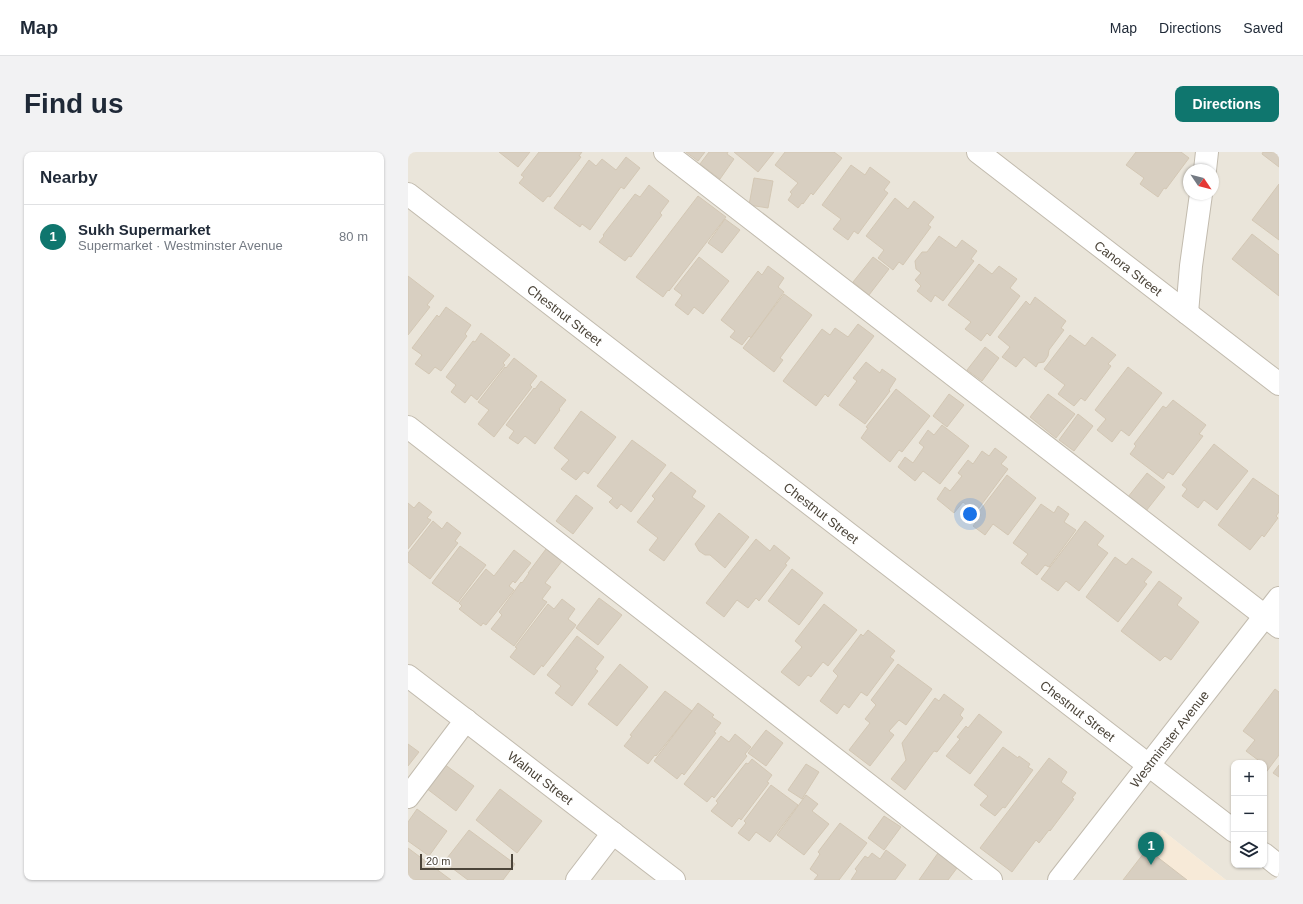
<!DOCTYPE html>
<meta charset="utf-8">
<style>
:root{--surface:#fff;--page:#f2f2f3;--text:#1f2937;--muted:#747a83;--line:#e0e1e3;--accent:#0f766e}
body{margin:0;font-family:Arial,sans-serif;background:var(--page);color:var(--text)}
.controls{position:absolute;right:12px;bottom:12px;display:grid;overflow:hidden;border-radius:8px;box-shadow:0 1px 3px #0004}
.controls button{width:36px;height:36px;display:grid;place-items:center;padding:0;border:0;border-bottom:1px solid var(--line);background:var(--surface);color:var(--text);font:20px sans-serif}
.compass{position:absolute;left:775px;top:12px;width:36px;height:36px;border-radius:50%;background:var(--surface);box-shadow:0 1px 3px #0004;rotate:125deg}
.scale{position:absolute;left:12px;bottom:10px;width:93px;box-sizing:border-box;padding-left:4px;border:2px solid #4b4439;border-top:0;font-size:11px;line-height:14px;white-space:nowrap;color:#4b4439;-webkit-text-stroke:3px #fff;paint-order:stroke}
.you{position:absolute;left:562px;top:362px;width:14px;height:14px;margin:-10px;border:3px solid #fff;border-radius:50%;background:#1a73e8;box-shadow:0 0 0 6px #1a73e833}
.badge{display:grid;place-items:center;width:26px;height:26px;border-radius:50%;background:var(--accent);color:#fff;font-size:13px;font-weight:700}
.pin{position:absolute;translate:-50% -33px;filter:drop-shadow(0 1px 2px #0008)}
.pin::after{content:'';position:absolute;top:21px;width:14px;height:12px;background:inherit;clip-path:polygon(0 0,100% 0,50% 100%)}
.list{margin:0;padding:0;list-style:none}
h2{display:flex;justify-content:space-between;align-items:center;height:52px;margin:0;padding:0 16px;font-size:17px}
h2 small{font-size:13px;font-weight:400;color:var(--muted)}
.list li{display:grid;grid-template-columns:26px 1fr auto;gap:12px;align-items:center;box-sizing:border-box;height:64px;padding:0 16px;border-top:1px solid var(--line)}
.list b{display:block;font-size:15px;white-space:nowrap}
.list p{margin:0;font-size:13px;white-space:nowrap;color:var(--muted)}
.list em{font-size:13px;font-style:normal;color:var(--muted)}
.icon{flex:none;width:22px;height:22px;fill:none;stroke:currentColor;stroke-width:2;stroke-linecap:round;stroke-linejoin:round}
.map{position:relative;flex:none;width:871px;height:728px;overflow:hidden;border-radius:8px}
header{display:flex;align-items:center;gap:24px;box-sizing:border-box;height:56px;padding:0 20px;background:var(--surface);border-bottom:1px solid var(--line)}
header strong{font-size:19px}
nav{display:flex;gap:22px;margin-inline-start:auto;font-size:14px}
.intro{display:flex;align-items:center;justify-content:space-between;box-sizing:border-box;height:96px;padding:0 24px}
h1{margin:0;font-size:28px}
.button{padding:10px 18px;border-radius:8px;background:var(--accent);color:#fff;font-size:14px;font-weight:700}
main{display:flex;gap:24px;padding:0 24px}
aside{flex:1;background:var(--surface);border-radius:8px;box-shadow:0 1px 3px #0004}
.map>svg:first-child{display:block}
.residential{fill:#eae5da;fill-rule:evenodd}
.commercial{fill:#f7ead8}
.building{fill:#d8cfc1;stroke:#d3c7b4}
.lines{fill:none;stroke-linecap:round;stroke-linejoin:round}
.minor-casing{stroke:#c2bbae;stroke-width:24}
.minor{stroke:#fff;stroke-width:22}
.labels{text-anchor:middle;stroke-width:4;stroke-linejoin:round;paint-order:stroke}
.street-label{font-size:13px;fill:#4b4439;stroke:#fff}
</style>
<header>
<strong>Map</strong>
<nav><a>Map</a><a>Directions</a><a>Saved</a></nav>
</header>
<div class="intro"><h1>Find us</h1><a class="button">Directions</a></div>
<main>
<aside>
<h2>Nearby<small></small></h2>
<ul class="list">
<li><span class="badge">1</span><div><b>Sukh Supermarket</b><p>Supermarket · Westminster Avenue</p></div><em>80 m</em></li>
</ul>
</aside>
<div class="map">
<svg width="871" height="728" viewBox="0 0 871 728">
<rect width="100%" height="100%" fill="#f6f3ec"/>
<path class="residential" d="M0,0H871V728H818L754,678L715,728H0ZM781,18H805V42H781ZM826,611H856V713H826Z"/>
<path class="commercial" d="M754,678L818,728H715Z"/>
<path class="building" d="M91,0H122L110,15Z
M131,0H174L171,4L173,5L142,45L140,44L135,50L111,31L116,25L113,23Z
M278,0H297L290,9Z
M301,0H320L319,2L326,7L312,27L292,12Z
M326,0H366L350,20Z
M377,0H426L434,6L405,43L403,41L395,52L394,51L390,56L380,48L384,42L382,40L390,31L367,13Z
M728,0H773L781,6L758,37L756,36L750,45L732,32L736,26L718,13Z
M855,0H871V15L854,2Z
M218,5L232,16L216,37L213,35L182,78L174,72L172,75L146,56L181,8L188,14L194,7L208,18Z
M443,13L457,23L462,15L482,30L476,38L480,41L450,82L446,79L440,88L425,77L433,67L414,53Z
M346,26L365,29L360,56L341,53Z
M871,32V88L844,68Z
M241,33L261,49L252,61L254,63L223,105L221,104L217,109L191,90L196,84L195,83L227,42L232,45Z
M290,44L318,65L261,139L260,138L255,145L228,125Z
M487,46L500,57L506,49L526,65L520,73L523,75L495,113L491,110L485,118L470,106L476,98L458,84Z
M317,67L332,78L314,101L300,91Z
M844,82L871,103V144L824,107Z
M531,84L548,96L554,88L569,99L563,107L566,109L535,149L527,143L523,150L509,139L513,134L507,128L513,121L508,117L507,109L514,100H519Z
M291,105L321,129L295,162L286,155L280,163L267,153L274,143L266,137Z
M465,105L481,117L461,143L445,130Z
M571,112L584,122L591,114L609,127L602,136L612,144L582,184L579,181L573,189L557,177L563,170L540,153Z
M360,114L376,126L370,135L376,140L343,186L341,184L334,193L322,185L327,179L313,168L350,119L354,123Z
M0,124L26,144L19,153L22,155L0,183Z
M376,142L404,163L372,206L375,208L366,220L335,196Z
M627,145L658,169L653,176L656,178L641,198L640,204L636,210L630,211L628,215L616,205L608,215L594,205L602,195L590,185L618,149L622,153Z
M38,155L63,173L57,182L59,184L33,219L27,215L21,222L7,212L14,203L4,196L29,163L31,165Z
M450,172L466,184L420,245L417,242L408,254L375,229L414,177L422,183L427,176L440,185Z
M73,181L102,203L95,211L97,213L69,248L63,243L57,251L43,240L48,233L38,225L65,189L67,190Z
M662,183L677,194L684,185L708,203L700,212L703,214L677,249L673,246L666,254L650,242L657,233L636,217Z
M577,195L591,206L574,229L559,218Z
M106,206L129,224L122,233L124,235L86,285L70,272L81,258L70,250L97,215L98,216Z
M458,210L472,221L474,217L488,227L481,238L482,239L457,272L431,253L449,229L445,226Z
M720,215L754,241L721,284L713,278L704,290L689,278L698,267L687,258Z
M133,229L158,248L151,257L152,258L127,292L117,284L110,292L101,286L106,279L98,273L126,236L127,237Z
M488,237L522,264L494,300L491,298L482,310L453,286L460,276L458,275Z
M541,242L556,253L539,275L525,264Z
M640,242L667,262L648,286L622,265Z
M765,248L798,273L791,282L795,284L765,323L760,320L755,327L722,302L728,294L726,292L755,254L758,256Z
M173,259L208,285L180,322L176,319L168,328L153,317L161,308L146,296Z
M670,262L685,274L666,299L651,288Z
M534,273L561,294L532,332L515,319L507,329L490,315L497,305L505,311L516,295L511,291L520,278L526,283Z
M224,288L258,313L223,360L213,352L209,357L201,350L205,346L189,334Z
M806,292L840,319L809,358L796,348L790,356L774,344L779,337L774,333Z
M587,296L599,305L593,312L600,317L568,360L555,350L546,361L529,347L537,335L542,339L554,324L550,321L560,308L565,312L574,299L581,304Z
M263,320L288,339L284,345L297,354L256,409L241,398L250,386L229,370L247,347L244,344Z
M739,321L757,335L738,359L720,345Z
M599,323L628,346L600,383L585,372L577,383L565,374L573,363L570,361Z
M845,326L871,344V360L868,364L870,366L856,385L854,383L842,398L810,373Z
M168,343L185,356L165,382L148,369Z
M11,350L24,360L19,366L23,368L0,397V351L6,356Z
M633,352L646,361L650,354L661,362L656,370L668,378L641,415L637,413L629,423L613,411L620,402L605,391Z
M311,361L341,385L317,416L302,403H297L291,399L287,392Z
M25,369L34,377L39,370L53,381L47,389L50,391L22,427L0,410V401Z
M677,369L696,384L689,393L700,401L671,439L658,429L650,439L633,427Z
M348,387L362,399L366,393L382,406L377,412L379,413L351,449L348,446L340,456L329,448L316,465L298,451Z
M52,394L78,413L50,450L24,431Z
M138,397L154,409L137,431L143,435L134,447L139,450L106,494L83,477L94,463L91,460L113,430L114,431L121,421H120Z
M106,398L123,411L107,431L105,429L101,434L106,438L78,473L75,471L73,474L51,457L54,454L51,451L78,417L86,424Z
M707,405L718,413L724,406L744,420L736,430L739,432L710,470L678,445Z
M384,417L415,441L391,473L360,449Z
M751,429L774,446L769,453L791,470L763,508L757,504L752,509L713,479Z
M191,446L214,463L190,493L168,476Z
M154,447L167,457L160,467L168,473L135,515L134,513L126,523L102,505L109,496L107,495L140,452L146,457Z
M416,452L449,478L420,514L415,510L403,525L400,523L391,534L373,520L394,495L387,489Z
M460,478L487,499L482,505L486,508L459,544L453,540L441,556L436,552L429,562L412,549L430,524L425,519L453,482L455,484Z
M169,484L196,505L187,517L190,519L164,554L147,541L153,534L139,523Z
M212,512L240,535L209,574L180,552Z
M490,512L524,537L498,573L491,568L481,579L486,583L462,614L441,598L462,571L457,567L468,553L463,548Z
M867,537L871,540V603L856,623V611H847L850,608L838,599L847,588L835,579Z
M257,539L284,559L248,604L247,603L240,612L216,594L224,584L222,583Z
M536,542L556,557L552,563L555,566L529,600L526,599L497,638L483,627L498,608L494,591L527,546L531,549Z
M290,551L306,563L304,565L313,571L306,580L308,581L276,623L274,621L269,627L246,609Z
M571,562L594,580L562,622L538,604L552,587L549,585L558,574L560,576Z
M358,578L375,591L358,614L340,601Z
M327,582L343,595L337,602L339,604L306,646L304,644L299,650L276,632L313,584L321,590Z
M0,592L11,600L0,614Z
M595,595L610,606L611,604L622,612L620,615L625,618L597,656L595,655L587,664L572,653L580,644L566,633Z
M641,606L659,620L653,630L668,641L664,646L666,647L642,679L641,678L631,691L628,688L604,720L572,696Z
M344,607L364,623L359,630L361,631L333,668L331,666L324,675L303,659L310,651L308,649L338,611L340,612Z
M36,612L66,634L48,659L18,636Z
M398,612L411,620L394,647L380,638Z
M871,613V625L865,621Z
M363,633L390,653L362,690L348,680L341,689L330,681L338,671L336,669Z
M92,637L134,669L109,701L68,668Z
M398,643L410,652L404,659L421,672L396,703L369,683Z
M9,657L39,679L21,704L0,689V670Z
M476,664L493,675L476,698L460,686Z
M432,671L459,691L431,728H406L410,723L402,717L412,702L410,700Z
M61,678L107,712L95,728H60L36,710Z
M0,696L43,728H0Z
M739,697L779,728H715Z
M478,698L498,713L487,728H443L449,719L447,717L457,704L460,706L464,701L472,707Z
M530,701L549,716L540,728H511Z"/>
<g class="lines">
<defs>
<g id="minor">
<path d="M257,0L871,475"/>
<path id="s1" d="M570,0L871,232"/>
<path d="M797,18L799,0"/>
<path id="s2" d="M0,42L826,679"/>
<path d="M779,161L783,114L793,42"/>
<path d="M0,275L583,728"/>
<path id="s3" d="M0,524L266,728"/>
<path d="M0,645L58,568"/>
<path d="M856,702L871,714"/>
<path d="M169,728L205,681"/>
<path id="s4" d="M651,728L871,446"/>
</g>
</defs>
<use href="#minor" class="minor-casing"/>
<use href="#minor" class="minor"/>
</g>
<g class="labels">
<g class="street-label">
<text dy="5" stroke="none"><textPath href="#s1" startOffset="190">Canora Street</textPath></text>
<text dy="5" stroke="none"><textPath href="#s2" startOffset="198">Chestnut Street</textPath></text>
<text dy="5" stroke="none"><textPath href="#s2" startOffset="522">Chestnut Street</textPath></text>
<text dy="5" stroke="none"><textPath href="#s2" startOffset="846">Chestnut Street</textPath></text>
<text dy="5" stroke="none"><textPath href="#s4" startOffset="179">Westminster Avenue</textPath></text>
<text dy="5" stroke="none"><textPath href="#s3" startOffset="167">Walnut Street</textPath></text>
</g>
</g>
</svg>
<div class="controls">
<button>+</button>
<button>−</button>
<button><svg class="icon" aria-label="layers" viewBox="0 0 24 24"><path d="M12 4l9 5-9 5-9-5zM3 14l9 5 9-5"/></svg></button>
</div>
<svg class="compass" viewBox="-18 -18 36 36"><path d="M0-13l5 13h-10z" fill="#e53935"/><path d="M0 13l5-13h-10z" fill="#747a83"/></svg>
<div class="scale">20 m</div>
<div class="you"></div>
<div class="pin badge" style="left:743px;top:713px">1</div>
</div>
</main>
